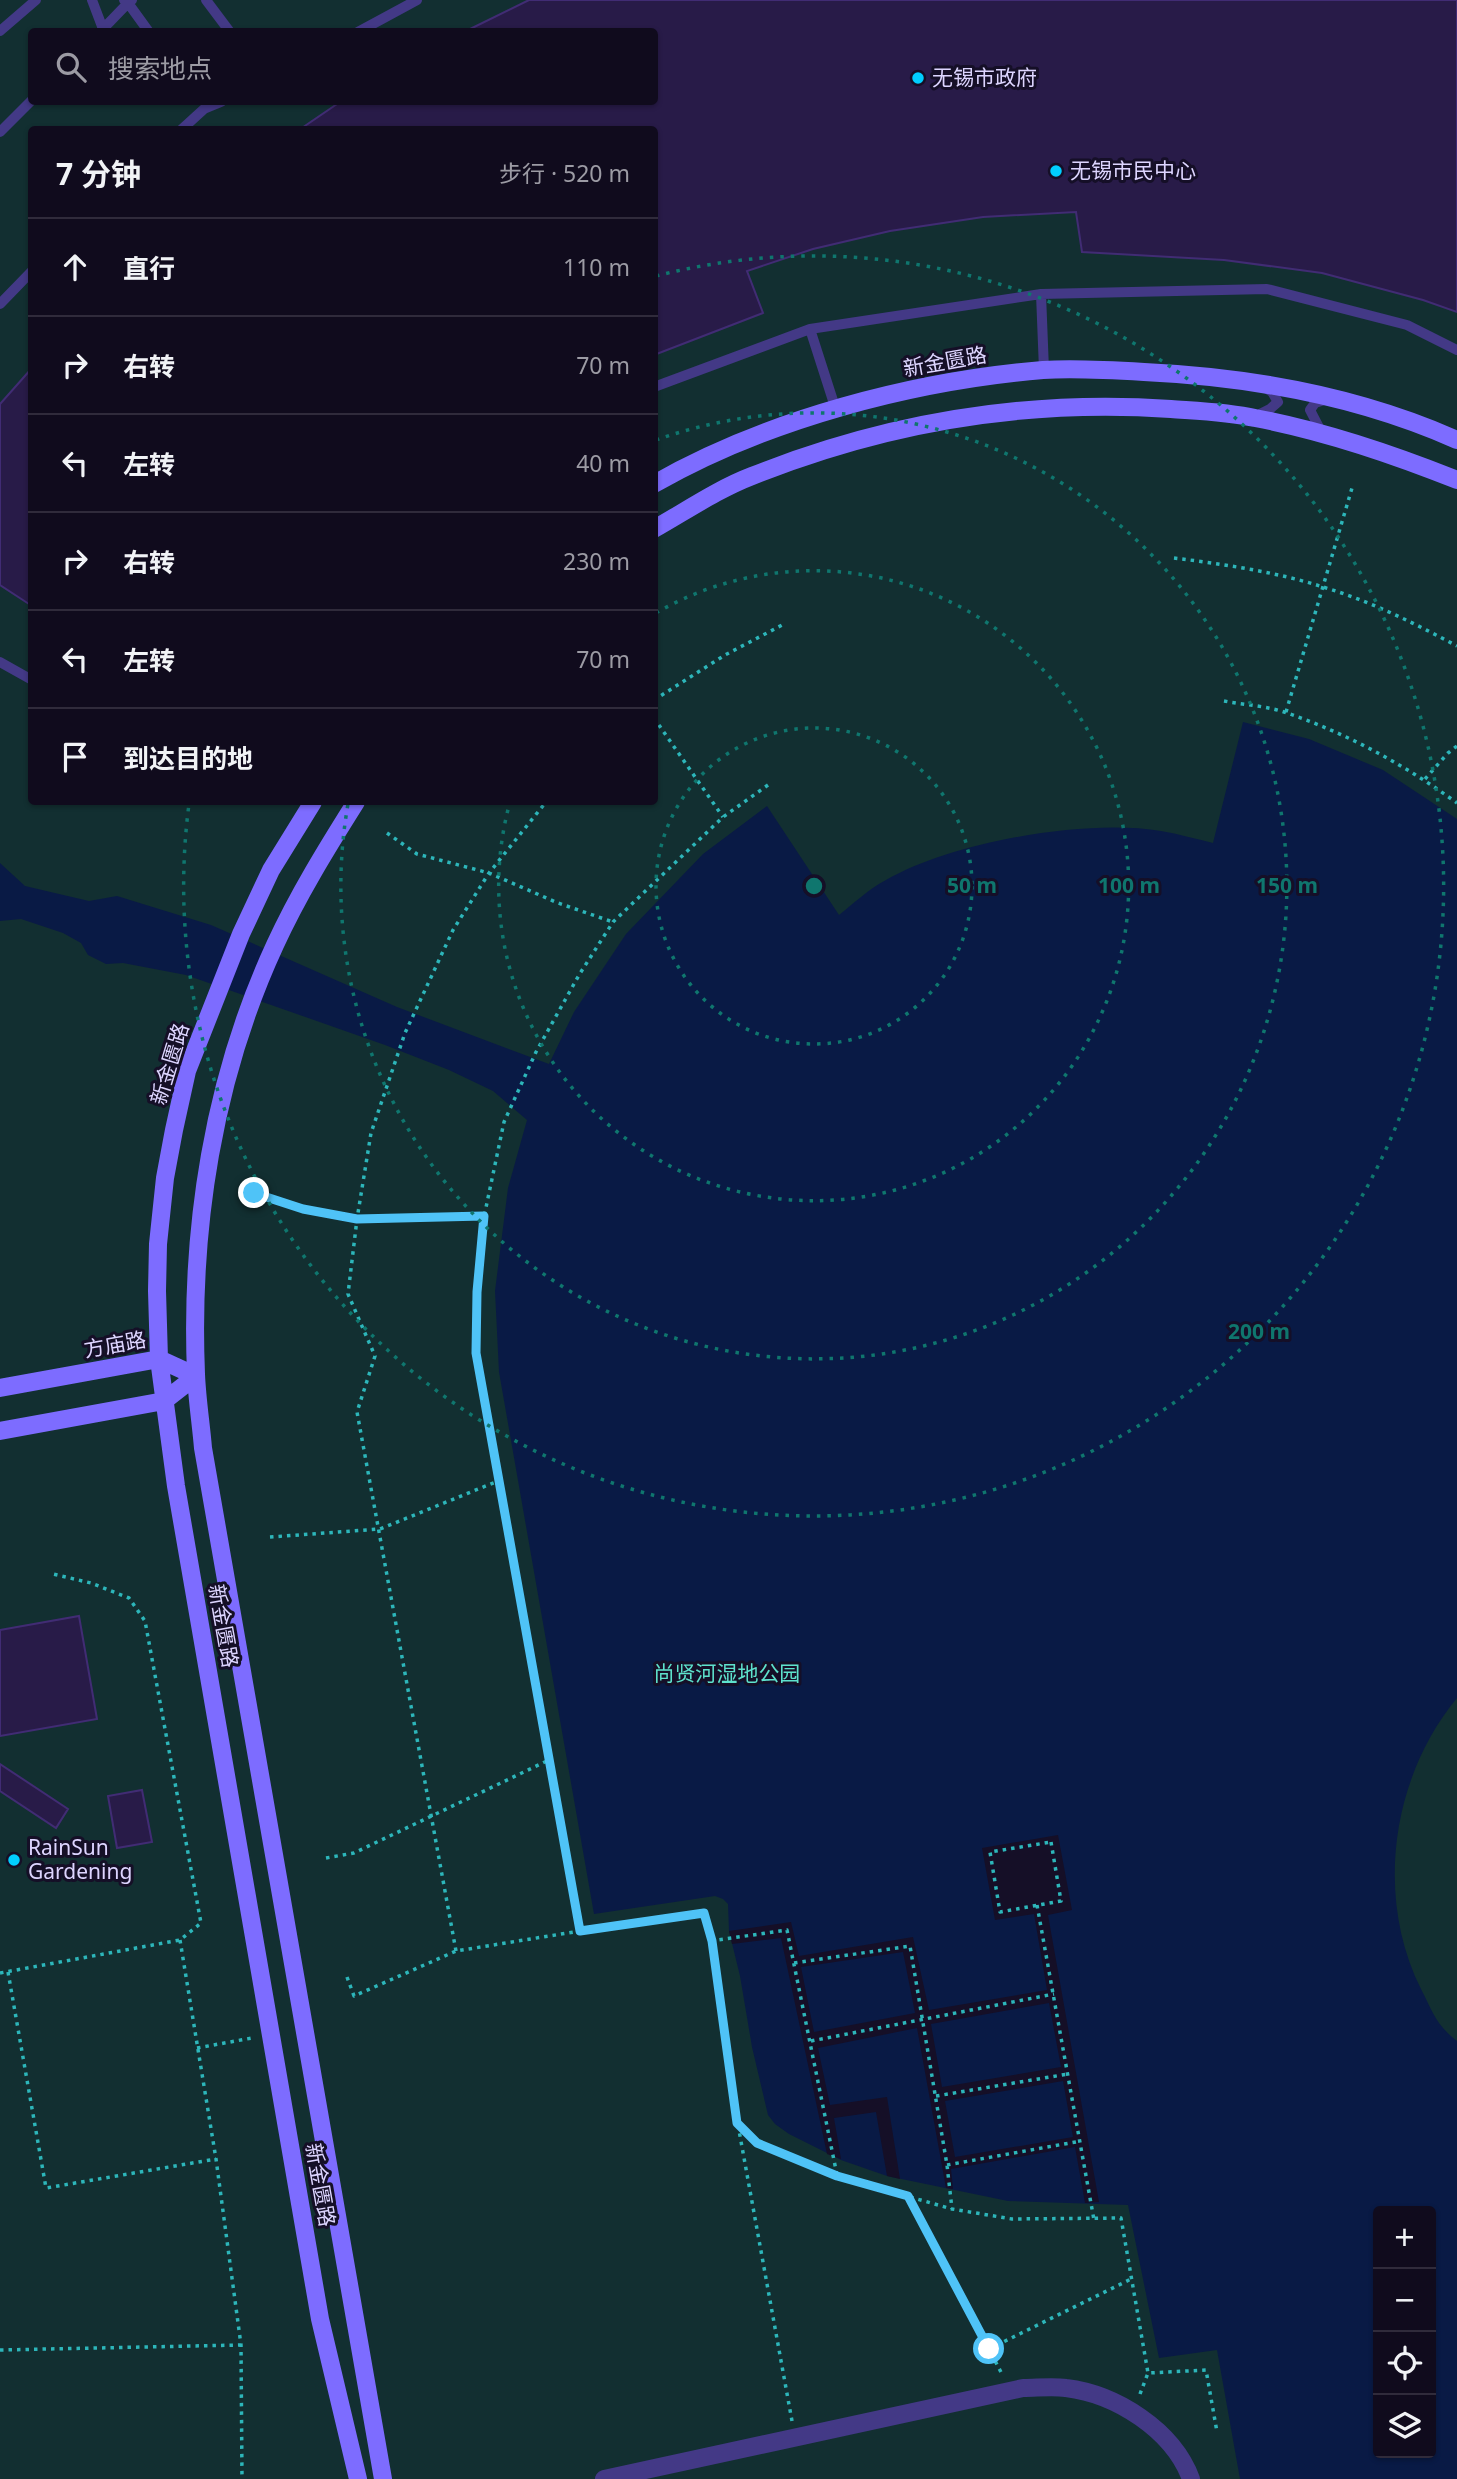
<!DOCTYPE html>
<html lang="zh">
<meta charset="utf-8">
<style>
:root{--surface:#100b1d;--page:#191426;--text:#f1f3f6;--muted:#9c9ba4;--line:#302b3b}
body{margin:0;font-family:"Noto Sans","Noto Sans SC",sans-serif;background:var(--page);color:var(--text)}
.controls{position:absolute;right:21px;bottom:21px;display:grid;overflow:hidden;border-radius:7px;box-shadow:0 2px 5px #0004}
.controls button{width:63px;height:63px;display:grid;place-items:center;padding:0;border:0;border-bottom:2px solid var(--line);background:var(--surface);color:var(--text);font:35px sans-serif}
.stop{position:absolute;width:21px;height:21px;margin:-16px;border:5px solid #4fc3f7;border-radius:50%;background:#fff}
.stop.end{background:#4fc3f7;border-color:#fff;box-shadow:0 2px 7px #0008}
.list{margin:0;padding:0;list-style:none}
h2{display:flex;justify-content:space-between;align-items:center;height:91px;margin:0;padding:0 28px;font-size:30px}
h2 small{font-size:23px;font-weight:400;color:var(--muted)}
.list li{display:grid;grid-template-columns:46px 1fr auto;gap:21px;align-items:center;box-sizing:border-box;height:98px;padding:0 28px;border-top:2px solid var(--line)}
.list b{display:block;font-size:26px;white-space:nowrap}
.list em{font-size:23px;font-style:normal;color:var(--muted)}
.icon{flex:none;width:38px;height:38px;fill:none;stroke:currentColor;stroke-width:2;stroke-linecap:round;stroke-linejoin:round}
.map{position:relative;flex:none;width:1457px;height:2479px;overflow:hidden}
.search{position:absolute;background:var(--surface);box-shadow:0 2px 5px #0004;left:28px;top:28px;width:630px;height:77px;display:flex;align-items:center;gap:18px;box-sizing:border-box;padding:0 24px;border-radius:7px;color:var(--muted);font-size:26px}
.panel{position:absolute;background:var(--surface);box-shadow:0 2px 5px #0004;left:28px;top:126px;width:630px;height:679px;border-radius:7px}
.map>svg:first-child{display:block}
.green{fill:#122f31;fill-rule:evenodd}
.water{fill:#091a45;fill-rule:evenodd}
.pier{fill:#150f27;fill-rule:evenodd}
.building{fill:#281b48;stroke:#412c74;stroke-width:2}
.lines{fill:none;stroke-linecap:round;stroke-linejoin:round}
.path{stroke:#2db6ba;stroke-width:3.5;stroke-dasharray:3.5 5;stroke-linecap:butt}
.lane{stroke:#433986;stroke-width:10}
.street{stroke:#433986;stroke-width:18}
.secondary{stroke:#7d6cff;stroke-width:18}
.route{stroke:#4fc3f7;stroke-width:9}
.ring{fill:none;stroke:#0f766e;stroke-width:3.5;stroke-dasharray:3.5 7}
.poi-dot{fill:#01ceff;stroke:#150f27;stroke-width:2.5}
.labels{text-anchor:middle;stroke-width:6;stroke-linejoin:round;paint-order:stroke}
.poi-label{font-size:21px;fill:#ddd5ff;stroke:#150f27;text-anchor:start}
.street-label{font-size:21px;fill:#ddd5ff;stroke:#150f27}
.park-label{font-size:21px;fill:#5ee2cd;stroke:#150f27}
.centre{fill:#0f766e;stroke:#150f27;stroke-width:3.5}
.ring-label{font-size:21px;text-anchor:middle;font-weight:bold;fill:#0f766e;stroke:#150f27;stroke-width:6;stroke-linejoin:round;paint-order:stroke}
</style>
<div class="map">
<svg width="1457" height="2479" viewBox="0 0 1457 2479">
<rect width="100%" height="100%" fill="#150f27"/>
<path class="green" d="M0,0H1457V2479H0ZM32,32H654V102H32ZM32,130H654V802H32ZM1378,2211H1431V2453H1378Z"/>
<path class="water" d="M1243,722L1309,739L1383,770L1457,819V1698C1391,1778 1375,1897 1421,1989C1433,2012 1436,2025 1457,2041V2479H1240L1217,2350L1159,2358L1128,2205L1008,2201L887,2176L841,2160L789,2134L775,2124L768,2115L752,2047L740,1976L729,1931L728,1904L723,1899L715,1896L594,1914L499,1372L495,1291L508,1188L527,1120L493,1091L449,1070L385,1045L186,975L123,963L106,964L88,955L81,943L63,933L21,919L0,921V863L25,886L89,901L117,896L211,925L397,1007L549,1064L574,1012L626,934L703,854L767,806L839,915C854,903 869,889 886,880C952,842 1086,818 1161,831C1179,834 1196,839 1213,843ZM1378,2211H1431V2453H1378Z"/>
<path class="pier" d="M1058,1835L1072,1910L1048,1915L1099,2202L1085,2203L1075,2147L951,2169L953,2189L946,2188L917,2028L818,2048L830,2105L887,2097L900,2179L887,2176L876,2112L834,2118L841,2159L827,2154L781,1938L732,1944L729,1931L791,1922L799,1956L913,1937L929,2010L1047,1990L1034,1914L995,1920L982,1848ZM903,1952L915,2013L814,2032L801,1967ZM1049,2003L1061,2067L942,2087L931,2024ZM1063,2081L1073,2137L955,2157L945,2101Z"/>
<path class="building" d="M529,0H1457V312L1423,300L1322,273L1224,260L1082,252L1076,212L983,217L890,231L813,249L747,271L763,313L654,355V130H299L340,102H654V32H464Z
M32,368V606L0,585V404Z
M79,1616L97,1719L0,1736V1630Z
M0,1764L68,1809L56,1828L0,1791Z
M142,1790L152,1842L117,1848L108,1796Z"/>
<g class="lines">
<path class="path" d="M1174,558C1222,564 1277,572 1323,587C1370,601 1414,623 1457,646
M654,700L725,655L786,623
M1224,701C1245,705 1268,706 1287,713C1348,734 1405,765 1457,803
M1286,712L1352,488
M654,718L723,817
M1425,779L1448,753L1457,746
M768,785L723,817L613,922L579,975L536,1052L504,1122L484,1217L477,1292L476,1353L580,1931L704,1913L711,1941L737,2123L757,2143L837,2176L952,2209L1012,2219L1121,2218L1148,2373L1206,2370L1217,2432
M387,833L417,854L489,873L558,903L613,922
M254,1193L303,1209L357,1219L484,1217
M270,1537L380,1529L498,1481
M1051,1842L1061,1901L1000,1912L990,1852Z
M326,1858L354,1853L549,1760
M1037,1905L1094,2220
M180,1940L216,2159L241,2345L242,2479
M711,1941L787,1930L837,2175
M456,1951L357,1412L375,1356L348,1294L357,1219L371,1133L405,1033L453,930L489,873L546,802
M794,1963L910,1946L947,2165L952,2209
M8,1972L46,2188L216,2159
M0,1973L180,1940L201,1923L145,1621L129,1598L91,1583L53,1574
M347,1977L354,1996L456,1951L580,1931
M811,2041L1054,1994
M197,2048L252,2038
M936,2096L1068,2074
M738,2125L792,2421
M947,2165L1081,2141
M908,2196L1002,2374
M989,2349L1131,2279
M0,2350L241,2345
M1140,2394L1148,2373"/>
<path class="lane" d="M92,0L103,29
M132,0L128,3L149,32
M206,0L230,32
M0,31L36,0
M100,32L128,3L124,0
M358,32L417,0
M181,130L204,109L221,102
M0,132L32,100
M1041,294L1044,370
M0,304L32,271
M810,329L836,410
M654,387L810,329L1041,294L1267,289L1407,325L1457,350
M1256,416L1270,409L1278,402L1272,392L1266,388
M1322,433L1310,410L1315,403L1327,399
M0,662L32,680"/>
<path class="street" d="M604,2479L1023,2388C1037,2388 1052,2386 1066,2388C1116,2394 1173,2430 1191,2479"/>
<path class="secondary" d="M654,484C768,419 913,381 1043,370C1076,368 1111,370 1144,372C1251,377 1358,396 1457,440
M654,529C686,511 718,489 752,476C887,422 1026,399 1171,409C1199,411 1228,412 1255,418C1324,431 1392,454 1457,480
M313,802L271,870L241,934L187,1071L174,1130L165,1178L158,1244L157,1291L159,1359L176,1486L320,2319L358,2479
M356,802C327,848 298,895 275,945C213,1079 190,1228 196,1374C197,1399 201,1424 203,1448L383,2479
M0,1388L159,1359L196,1376
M0,1431L164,1401L196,1376"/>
</g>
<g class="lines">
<path class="route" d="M254,1193L303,1209L357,1219L484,1216L477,1292L476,1353L580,1931L704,1913L712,1941L737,2123L757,2143L837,2176L908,2196L989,2349"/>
</g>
<g class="ring">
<circle cx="814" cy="886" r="158"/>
<path d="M656 613A315 315 0 1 1 510 802"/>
<path d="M656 440A473 473 0 1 1 348 804"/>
<path d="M656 276A630 630 0 1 1 189 804"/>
</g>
<g class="poi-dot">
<circle cx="918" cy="78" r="7"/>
<circle cx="1056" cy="171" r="7"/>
<circle cx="14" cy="1860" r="7"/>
</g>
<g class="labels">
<g class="poi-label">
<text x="932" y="85">无锡市政府</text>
<text x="1070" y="178">无锡市民中心</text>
<text x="28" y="1855">RainSun<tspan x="28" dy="24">Gardening</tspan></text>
</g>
<g class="street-label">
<text transform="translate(945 362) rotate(-10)" y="7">新金匮路</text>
<text transform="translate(170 1064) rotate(-73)" y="7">新金匮路</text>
<text transform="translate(115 1345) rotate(-10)" y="7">方庙路</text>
<text transform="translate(223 1626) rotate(80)" y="7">新金匮路</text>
<text transform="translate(320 2185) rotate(80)" y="7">新金匮路</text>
</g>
<g class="park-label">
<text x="727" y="1681">尚贤河湿地公园</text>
</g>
</g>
<circle cx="814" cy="886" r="10" class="centre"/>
<g class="ring-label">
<text x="972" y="893">50 m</text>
<text x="1129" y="893">100 m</text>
<text x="1287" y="893">150 m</text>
<text x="1259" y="1339">200 m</text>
</g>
</svg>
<div class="controls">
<button>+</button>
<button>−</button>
<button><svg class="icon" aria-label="locate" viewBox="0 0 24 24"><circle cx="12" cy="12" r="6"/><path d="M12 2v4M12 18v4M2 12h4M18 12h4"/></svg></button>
<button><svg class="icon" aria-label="layers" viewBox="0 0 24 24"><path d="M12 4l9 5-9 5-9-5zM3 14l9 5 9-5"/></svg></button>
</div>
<div class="stop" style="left:989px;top:2349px"></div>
<div class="stop end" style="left:254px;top:1193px"></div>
<div class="search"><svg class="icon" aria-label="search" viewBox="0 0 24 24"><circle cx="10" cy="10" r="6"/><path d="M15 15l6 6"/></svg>搜索地点</div>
<section class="panel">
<h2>7 分钟<small>步行 · 520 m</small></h2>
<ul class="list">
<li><svg class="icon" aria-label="ahead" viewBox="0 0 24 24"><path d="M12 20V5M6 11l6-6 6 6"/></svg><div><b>直行</b></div><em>110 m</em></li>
<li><svg class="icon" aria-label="right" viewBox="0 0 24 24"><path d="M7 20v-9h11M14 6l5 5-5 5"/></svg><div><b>右转</b></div><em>70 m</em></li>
<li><svg class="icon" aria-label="left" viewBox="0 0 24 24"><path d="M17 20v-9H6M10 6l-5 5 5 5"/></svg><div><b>左转</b></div><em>40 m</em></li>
<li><svg class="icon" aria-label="right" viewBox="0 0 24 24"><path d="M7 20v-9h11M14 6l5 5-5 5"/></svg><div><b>右转</b></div><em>230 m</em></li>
<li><svg class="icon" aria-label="left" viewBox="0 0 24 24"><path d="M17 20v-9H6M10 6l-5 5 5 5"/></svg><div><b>左转</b></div><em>70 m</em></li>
<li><svg class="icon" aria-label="arrive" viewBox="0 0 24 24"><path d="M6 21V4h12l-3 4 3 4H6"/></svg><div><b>到达目的地</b></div></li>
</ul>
</section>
</div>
